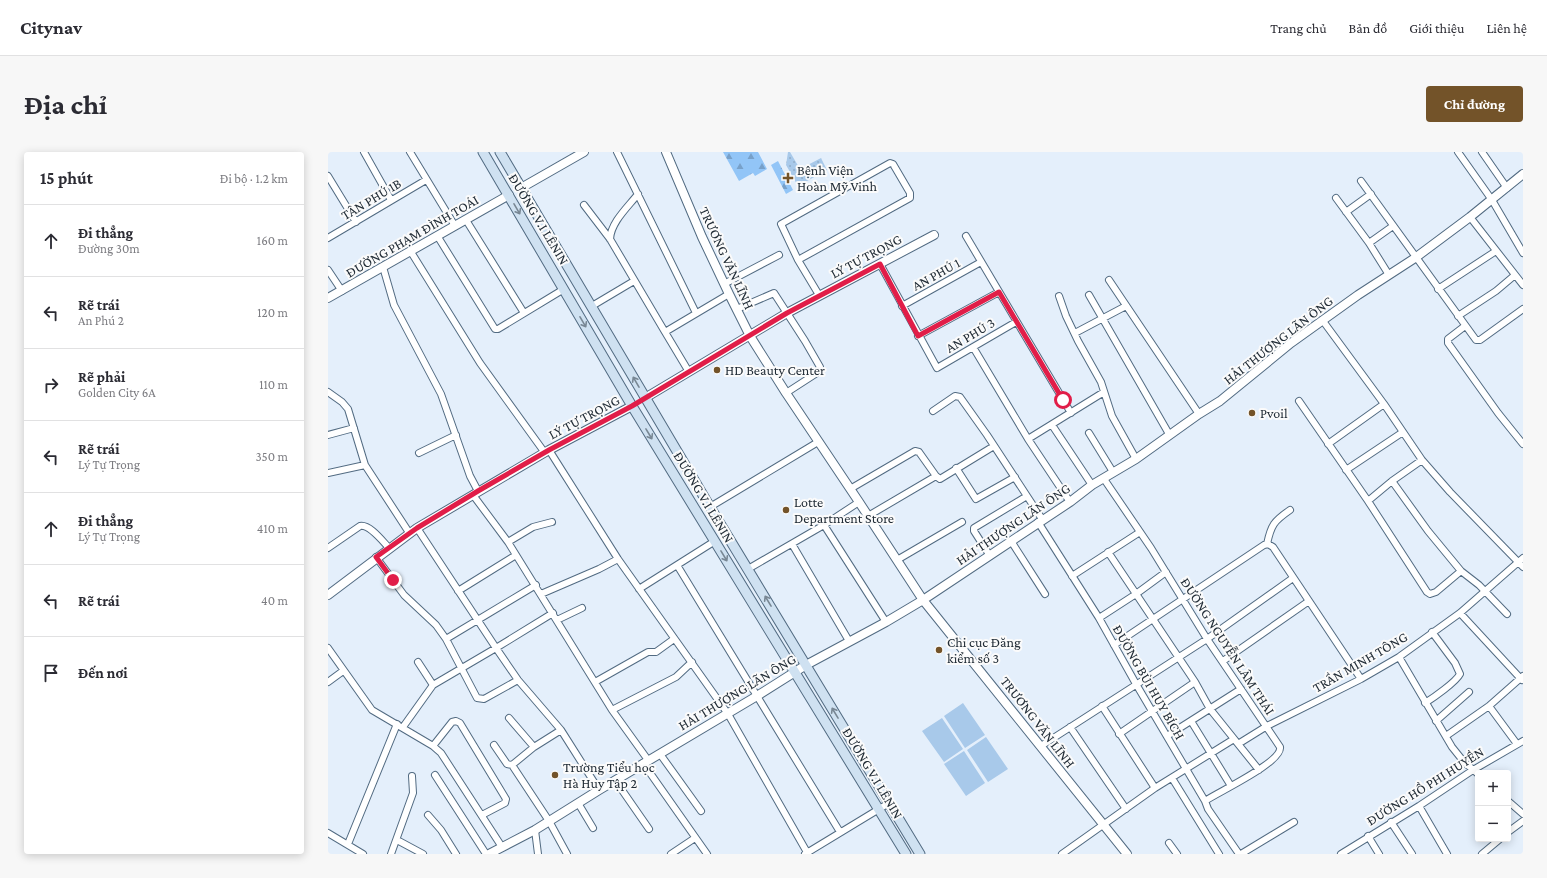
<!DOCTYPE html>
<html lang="vi">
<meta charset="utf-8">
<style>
:root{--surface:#fff;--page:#f7f7f7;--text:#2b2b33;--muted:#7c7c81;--line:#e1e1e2;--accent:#735329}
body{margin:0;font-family:"Crimson Pro",serif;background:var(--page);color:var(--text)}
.controls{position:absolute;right:12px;bottom:12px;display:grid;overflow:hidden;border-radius:4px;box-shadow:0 2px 10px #0003}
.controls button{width:36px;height:36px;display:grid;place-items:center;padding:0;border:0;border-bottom:1px solid var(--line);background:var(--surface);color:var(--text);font:20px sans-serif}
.stop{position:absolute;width:12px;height:12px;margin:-9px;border:3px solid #e11d48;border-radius:50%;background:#fff}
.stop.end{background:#e11d48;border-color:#fff;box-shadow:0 1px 4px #0008}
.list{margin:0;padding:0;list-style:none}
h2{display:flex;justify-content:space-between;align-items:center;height:52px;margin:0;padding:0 16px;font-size:17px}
h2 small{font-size:13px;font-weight:400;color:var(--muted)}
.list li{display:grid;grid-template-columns:26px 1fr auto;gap:12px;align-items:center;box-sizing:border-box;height:72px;padding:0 16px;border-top:1px solid var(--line)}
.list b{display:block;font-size:15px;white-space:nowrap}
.list p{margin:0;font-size:13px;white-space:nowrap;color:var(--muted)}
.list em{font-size:13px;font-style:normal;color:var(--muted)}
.icon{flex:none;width:22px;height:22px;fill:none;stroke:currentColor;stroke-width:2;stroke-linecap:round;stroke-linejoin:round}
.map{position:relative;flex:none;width:1195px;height:702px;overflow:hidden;border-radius:4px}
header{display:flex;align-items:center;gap:24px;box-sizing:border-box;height:56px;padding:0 20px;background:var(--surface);border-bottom:1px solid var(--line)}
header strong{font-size:19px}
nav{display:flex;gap:22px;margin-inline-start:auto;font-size:14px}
.intro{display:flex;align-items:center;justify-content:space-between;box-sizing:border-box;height:96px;padding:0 24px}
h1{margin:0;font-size:28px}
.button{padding:10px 18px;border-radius:4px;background:var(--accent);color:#fff;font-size:14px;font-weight:700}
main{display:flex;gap:24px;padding:0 24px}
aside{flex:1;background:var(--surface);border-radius:4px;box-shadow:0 2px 10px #0003}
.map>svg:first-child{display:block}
.grass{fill:url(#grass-dots)}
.forest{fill:url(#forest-firs)}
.park{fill:#a8c9ea}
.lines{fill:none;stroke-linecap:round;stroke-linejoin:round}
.minor-casing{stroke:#526b82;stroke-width:8}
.tertiary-casing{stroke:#526b82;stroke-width:10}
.secondary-casing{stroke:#526b82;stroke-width:11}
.minor{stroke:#fff;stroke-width:6}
.tertiary{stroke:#fff;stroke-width:8}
.secondary{stroke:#cfe1f1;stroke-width:9}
.oneway{stroke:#788794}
.route{stroke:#e11d48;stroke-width:5}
.poi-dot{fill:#735329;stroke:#fbfbfb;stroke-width:1.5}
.labels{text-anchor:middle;stroke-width:4;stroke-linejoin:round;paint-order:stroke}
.poi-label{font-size:14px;fill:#222d37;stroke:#fbfbfb;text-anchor:start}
.street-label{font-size:14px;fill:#222d37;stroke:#fbfbfb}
</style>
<header>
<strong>Citynav</strong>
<nav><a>Trang chủ</a><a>Bản đồ</a><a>Giới thiệu</a><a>Liên hệ</a></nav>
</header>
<div class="intro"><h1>Địa chỉ</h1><a class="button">Chỉ đường</a></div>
<main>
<aside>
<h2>15 phút<small>Đi bộ · 1.2 km</small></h2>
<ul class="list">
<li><svg class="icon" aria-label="ahead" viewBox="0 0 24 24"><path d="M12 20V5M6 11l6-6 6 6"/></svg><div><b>Đi thẳng</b><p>Đường 30m</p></div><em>160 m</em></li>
<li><svg class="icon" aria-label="left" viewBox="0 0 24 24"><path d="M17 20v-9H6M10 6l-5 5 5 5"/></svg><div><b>Rẽ trái</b><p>An Phú 2</p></div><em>120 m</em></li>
<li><svg class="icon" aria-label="right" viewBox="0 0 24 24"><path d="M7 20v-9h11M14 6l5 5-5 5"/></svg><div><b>Rẽ phải</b><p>Golden City 6A</p></div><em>110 m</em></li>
<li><svg class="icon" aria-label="left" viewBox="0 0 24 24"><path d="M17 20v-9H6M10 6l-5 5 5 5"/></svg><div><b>Rẽ trái</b><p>Lý Tự Trọng</p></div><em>350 m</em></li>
<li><svg class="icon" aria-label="ahead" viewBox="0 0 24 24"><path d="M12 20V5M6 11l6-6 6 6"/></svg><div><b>Đi thẳng</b><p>Lý Tự Trọng</p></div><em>410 m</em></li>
<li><svg class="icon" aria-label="left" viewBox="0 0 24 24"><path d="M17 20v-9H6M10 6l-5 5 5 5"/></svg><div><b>Rẽ trái</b></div><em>40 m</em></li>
<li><svg class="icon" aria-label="arrive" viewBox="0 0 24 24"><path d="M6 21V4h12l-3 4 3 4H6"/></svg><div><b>Đến nơi</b></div></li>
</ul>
</aside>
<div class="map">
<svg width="1195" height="702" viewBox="0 0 1195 702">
<defs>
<pattern id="grass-dots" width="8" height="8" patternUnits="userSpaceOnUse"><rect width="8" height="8" fill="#a8c9ea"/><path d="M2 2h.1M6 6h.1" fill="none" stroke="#90adc9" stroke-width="1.8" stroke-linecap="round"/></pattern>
<pattern id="forest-firs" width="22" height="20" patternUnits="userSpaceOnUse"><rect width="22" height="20" fill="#92c5f7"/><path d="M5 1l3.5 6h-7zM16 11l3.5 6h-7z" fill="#77a0c9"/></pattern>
</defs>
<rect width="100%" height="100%" fill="#e4effb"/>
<path class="grass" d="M460,0H462L472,17L493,6L499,18L470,34L458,13Z"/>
<path class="forest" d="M395,0H430L439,17L427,24L425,21L411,29Z
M450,9L465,38L458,42L443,13Z"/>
<path class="park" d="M635,551L657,583L637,596L616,564Z
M614,566L635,597L616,610L594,579Z
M658,585L680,617L660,630L639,598Z
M636,599L657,631L638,644L616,612Z"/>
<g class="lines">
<defs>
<path id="minor" d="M36,0L63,48
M82,0L127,74
M289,0L368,161
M1130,0L1164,48L1195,101
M1154,0L1179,36
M0,24L28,70
M1033,29L1148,188H1152L1195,157
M1008,46L1041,91L1061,123
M256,53L282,87L337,180L401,142
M1018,60L1043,42
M1142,65L1195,133
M138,68L196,161
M638,84L743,261
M110,85L167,177H170L236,137
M0,86L98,28
M282,87C283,70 300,55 310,42
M1041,91L1065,74
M83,100L152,211L217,301
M470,108L582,46V41L565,12L562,11L453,72L470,108L491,143
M552,112L609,216L688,170
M55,115L66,153L113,242L142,324L150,339
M0,118L14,139
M781,128L871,262
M396,132L451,103
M1110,137L1168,99
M761,143L841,282
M731,144L738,164L750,189L773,230L784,264L808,307
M264,154L306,129
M574,154L653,110
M409,157L446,141L477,189L492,215V219L458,241
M1130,164L1168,139L1187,123
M995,169L1056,252L1094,308L1122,340L1195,415
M1137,174L1120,187V191L1170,261L1195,292
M337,180L361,220
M747,181L798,154
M590,184L671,140
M645,195L700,287L742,350
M0,240L14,250L20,257L37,313L82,382
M971,249L1040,349L1099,440L1102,442L1108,440L1133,419
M605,259L627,244L632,245L659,283L714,367
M724,273L764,333
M761,281L785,320
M0,283L26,276
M700,287L776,240
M1000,292L1056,252
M221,298L290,407L400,562L480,702
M91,301L128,283
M628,316L648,347L687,325
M1018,318L1075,280
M0,321L37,313
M776,327L823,396L879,487L952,595C955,610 890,640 877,649
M1064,329L1100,379L1133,419L1151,433L1179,462
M522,337L587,299L591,300L608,324L612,327L666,294
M145,343L180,390L284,558L320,608
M1040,349L1064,329L1094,308
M382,355L490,290
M540,364L608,324
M710,370L771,466L808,532L877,649L880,657L911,702
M496,373L558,470
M89,376L168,496L190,528L233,578L271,638
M683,389L717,442
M180,390L205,375L224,370
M464,392L521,489
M939,392C943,373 946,369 962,358
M0,396L32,374C42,372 55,390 62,397
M780,400L867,530L882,557L931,618
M662,404L646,379V376L699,344
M48,405L76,443L108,473L118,487L149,546L156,547L190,528
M569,408L634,370
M349,413L512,680
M420,417L496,373L531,350
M744,424L812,380
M311,437L387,389
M130,439L188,403
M213,442L271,417L290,407
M1132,461L1194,528
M771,466L808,442L838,420
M229,468L254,456
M118,487L208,433
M786,493L936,393L940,392L945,395L1033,527
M0,496L44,558L105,594L113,601L174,695
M1071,505L1124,595L1136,610L1150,622
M895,509L981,449
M90,510L105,533
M0,530L15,519
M267,530L320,500H328L346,487
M1097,551C1105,546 1128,530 1132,522L1127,511L1104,480
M774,554L827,636
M1161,554L1189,592
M284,558L348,525L364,510
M181,566L206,595
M863,569L903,634
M1108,569L1141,540
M75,575L105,533L168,496L225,461
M742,575L798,657
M233,578L206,595L184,613L221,669L239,702
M791,582L867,530
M839,584L913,537
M1118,584L1161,554L1195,524
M910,592L939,574L1033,527L1071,505L1132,461L1195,406
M166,593L179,612L184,613
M105,594L124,570L128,569L132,571L178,647L177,651L154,663
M713,594L879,487L965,426
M332,602L373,659
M315,611L379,702
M107,623L158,702
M844,626L891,702
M287,628L321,677
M1180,649L1195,662
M250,651L265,676
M1091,654L1119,702
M100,663L113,678L128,702
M1063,670L1084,702
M207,678L210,702
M1180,680L1195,669
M0,681L35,702
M1040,684L1051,702
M69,688L95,702
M841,691L849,702
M20,692L69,572
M63,702L85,641L84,624
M343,702L367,686
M477,702L561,651
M734,702L827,636L906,587
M913,702L966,670
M1013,702L1091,654L1145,618L1195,589
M1154,702L1172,687"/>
<path id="tertiary" d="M338,0L374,85L401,142L422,184L458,241L531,350L595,448L799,702
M193,36L256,0
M0,146L181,43
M317,246L459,161L606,83
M0,443L89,376L221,298L304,254
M161,702L207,678L271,638L429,544L478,513L558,470L595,448L742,350L764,333L808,307L871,262L892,249L963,191L1030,143L1087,106L1142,65L1195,22"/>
<path id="secondary" d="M155,0L304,254L578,702
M172,0L382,355L592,702"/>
</defs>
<use href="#minor" class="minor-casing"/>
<use href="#tertiary" class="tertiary-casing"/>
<use href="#secondary" class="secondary-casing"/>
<use href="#minor" class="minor"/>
<use href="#tertiary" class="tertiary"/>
<use href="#secondary" class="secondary"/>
</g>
<defs><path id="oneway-shaft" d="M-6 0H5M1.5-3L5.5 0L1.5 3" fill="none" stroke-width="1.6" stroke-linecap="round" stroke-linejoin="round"/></defs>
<g class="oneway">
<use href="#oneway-shaft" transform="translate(189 57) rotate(60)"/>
<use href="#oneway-shaft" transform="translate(255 170) rotate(60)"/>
<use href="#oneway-shaft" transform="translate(308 230) rotate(-120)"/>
<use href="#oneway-shaft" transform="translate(321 282) rotate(59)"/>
<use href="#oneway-shaft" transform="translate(396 404) rotate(59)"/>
<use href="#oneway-shaft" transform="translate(440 449) rotate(-121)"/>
<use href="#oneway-shaft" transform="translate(507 561) rotate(-121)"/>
</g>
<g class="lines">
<path class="route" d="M65,428L48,405L89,376L150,339L221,298L304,254L459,161L552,112L590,184L671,140L735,248"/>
</g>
<g class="poi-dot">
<path d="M458 20h4v4h4v4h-4v4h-4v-4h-4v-4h4z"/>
<circle cx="389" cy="218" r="4"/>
<circle cx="924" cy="261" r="4"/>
<circle cx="458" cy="358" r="4"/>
<circle cx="611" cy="498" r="4"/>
<circle cx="227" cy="623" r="4"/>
</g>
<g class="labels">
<g class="poi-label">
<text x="469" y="23">Bệnh Viện<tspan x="469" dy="16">Hoàn Mỹ Vinh</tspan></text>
<text x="397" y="223">HD Beauty Center</text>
<text x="932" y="266">Pvoil</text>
<text x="466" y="355">Lotte<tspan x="466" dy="16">Department Store</tspan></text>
<text x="619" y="495">Chi cục Đăng<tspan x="619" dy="16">kiểm số 3</tspan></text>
<text x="235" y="620">Trường Tiểu học<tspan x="235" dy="16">Hà Huy Tập 2</tspan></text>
</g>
<g class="street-label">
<text transform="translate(43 47) rotate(-31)" y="5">TÂN PHÚ 1B</text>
<text transform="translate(211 67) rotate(59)" y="5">ĐƯỜNG V.I LÊNIN</text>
<text transform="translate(84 84) rotate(-30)" y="5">ĐƯỜNG PHẠM ĐÌNH TOÁI</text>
<text transform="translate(538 104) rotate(-28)" y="5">LÝ TỰ TRỌNG</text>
<text transform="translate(399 106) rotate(65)" y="5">TRƯƠNG VĂN LĨNH</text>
<text transform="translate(608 122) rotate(-29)" y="5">AN PHÚ 1</text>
<text transform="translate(642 183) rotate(-31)" y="5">AN PHÚ 3</text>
<text transform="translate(950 188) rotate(-38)" y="5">HẢI THƯỢNG LÃN ÔNG</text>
<text transform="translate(256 265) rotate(-28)" y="5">LÝ TỰ TRỌNG</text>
<text transform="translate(376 345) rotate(59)" y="5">ĐƯỜNG V.I LÊNIN</text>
<text transform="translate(685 372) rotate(-34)" y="5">HẢI THƯỢNG LÃN ÔNG</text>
<text transform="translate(900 494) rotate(57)" y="5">ĐƯỜNG NGUYỄN LÂM THÁI</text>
<text transform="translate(1032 510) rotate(-30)" y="5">TRẦN MINH TÔNG</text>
<text transform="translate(821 530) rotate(60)" y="5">ĐƯỜNG BÙI HUY BÍCH</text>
<text transform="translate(409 540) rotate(-31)" y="5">HẢI THƯỢNG LÃN ÔNG</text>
<text transform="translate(710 570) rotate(52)" y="5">TRƯƠNG VĂN LĨNH</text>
<text transform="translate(545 621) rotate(59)" y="5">ĐƯỜNG V.I LÊNIN</text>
<text transform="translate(1097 634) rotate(-32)" y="5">ĐƯỜNG HỒ PHI HUYỀN</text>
</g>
</g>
</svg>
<div class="controls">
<button>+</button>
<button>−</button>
</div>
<div class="stop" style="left:735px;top:248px"></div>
<div class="stop end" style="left:65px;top:428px"></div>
</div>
</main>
